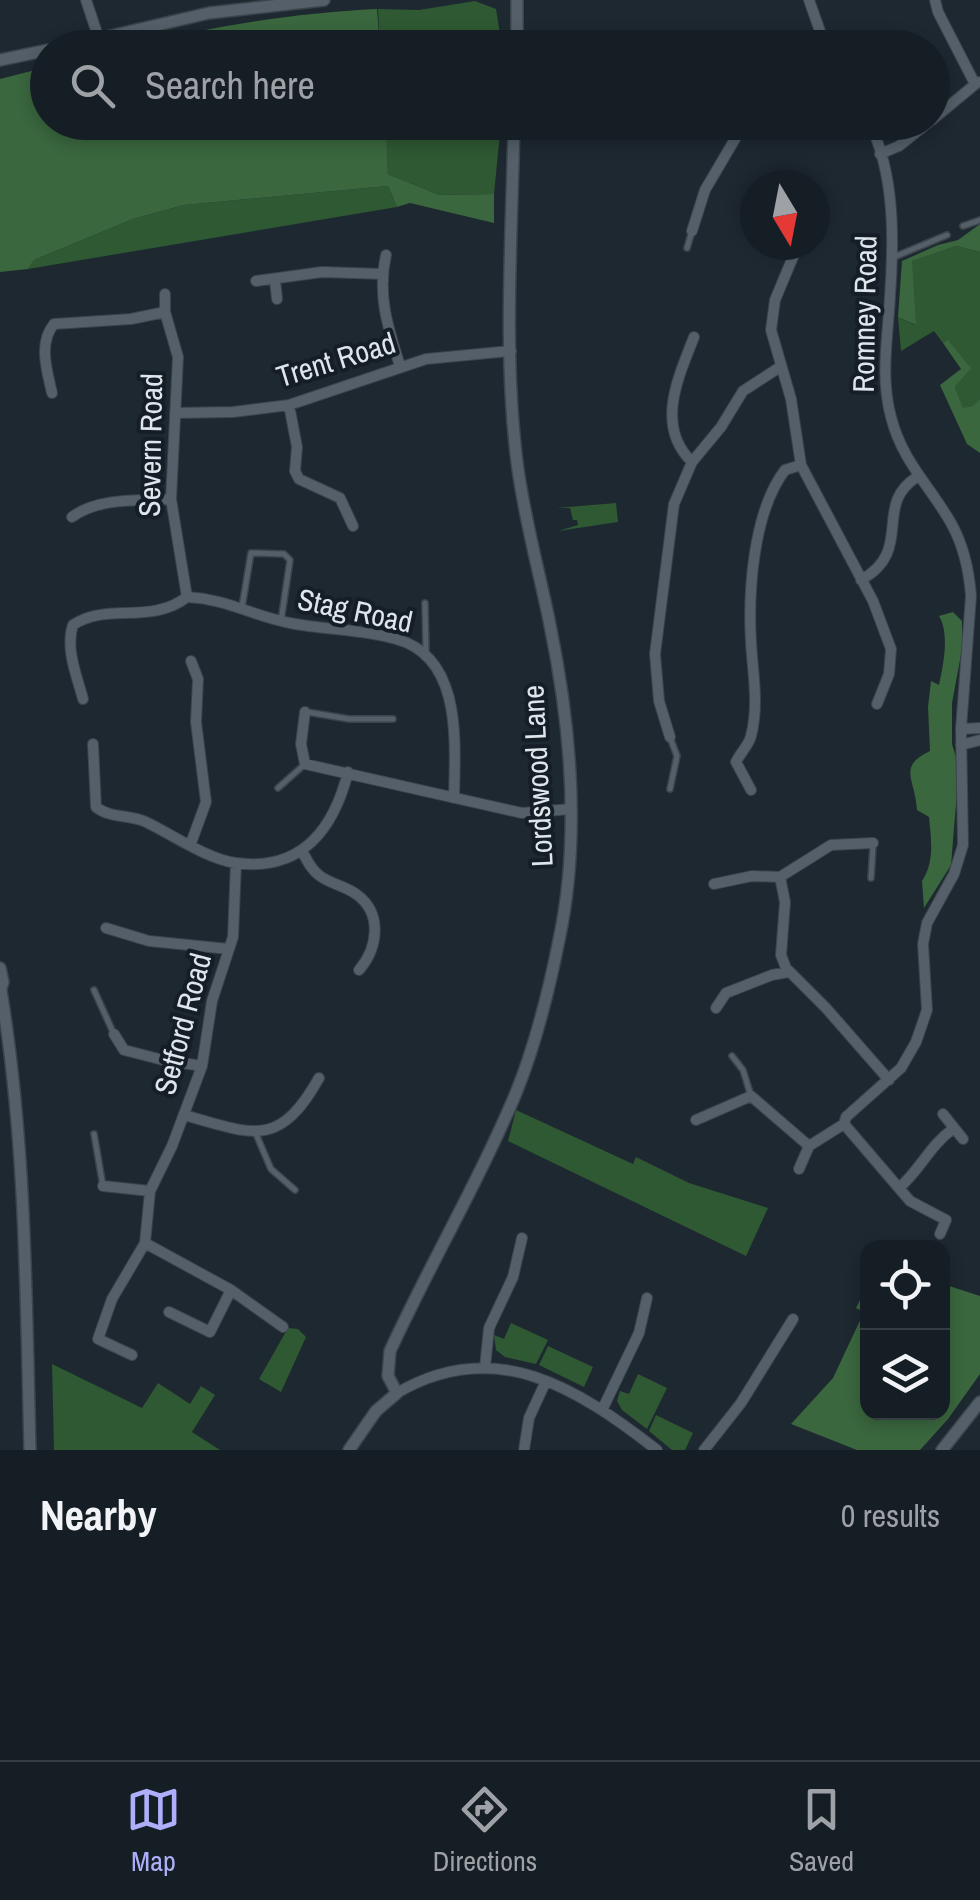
<!DOCTYPE html>
<style>
:root{--surface:#161e25;--page:#1f272d;--text:#f1f3f6;--muted:#9ea2a7;--line:#353c42;--accent:#afaefa}
body{margin:0;font-family:"Archivo Narrow",sans-serif;background:var(--page);color:var(--text)}
.controls{position:absolute;right:30px;bottom:30px;display:grid;overflow:hidden;border-radius:20px;box-shadow:0 5px 15px #0003}
.controls button{width:90px;height:90px;display:grid;place-items:center;padding:0;border:0;border-bottom:2px solid var(--line);background:var(--surface);color:var(--text);font:50px sans-serif}
.compass{position:absolute;left:740px;top:170px;width:90px;height:90px;border-radius:50%;background:var(--surface);box-shadow:0 5px 15px #0003;rotate:170deg}
.list{margin:0;padding:0;list-style:none}
h2{display:flex;justify-content:space-between;align-items:center;height:130px;margin:0;padding:0 40px;font-size:42px}
h2 small{font-size:32px;font-weight:400;color:var(--muted)}
.icon{flex:none;width:55px;height:55px;fill:none;stroke:currentColor;stroke-width:2;stroke-linecap:round;stroke-linejoin:round}
.map{position:relative;flex:none;width:980px;height:1450px;overflow:hidden}
.search{position:absolute;background:var(--surface);box-shadow:0 5px 15px #0003;left:30px;right:30px;top:30px;height:110px;display:flex;align-items:center;gap:25px;box-sizing:border-box;padding:0 35px;border-radius:55px;color:var(--muted);font-size:38px}
.sheet{height:310px;background:var(--surface)}
nav{display:flex;justify-content:space-around;align-items:center;box-sizing:border-box;height:140px;border-top:2px solid var(--line);background:var(--surface);font-size:28px;color:var(--muted)}
nav a{display:grid;justify-items:center;gap:5px}
nav .on{color:var(--accent)}
.map>svg:first-child{display:block}
.green{fill:#2e5932}
.forest{fill:#3a673e}
.lines{fill:none;stroke-linecap:round;stroke-linejoin:round}
.service-casing{stroke:#3b444b;stroke-width:8}
.minor-casing{stroke:#3b444b;stroke-width:12}
.tertiary-casing{stroke:#3b444b;stroke-width:14}
.service{stroke:#545f69;stroke-width:5}
.minor{stroke:#545f69;stroke-width:10}
.tertiary{stroke:#545f69;stroke-width:11}
.labels{text-anchor:middle;stroke-width:8;stroke-linejoin:round;paint-order:stroke}
.street-label{font-size:30px;fill:#dee5eb;stroke:#151e27}
</style>
<div class="map">
<svg width="980" height="1450" viewBox="0 0 980 1450">
<rect width="100%" height="100%" fill="#1e2831"/>
<path class="green" d="M475,1L496,9L502,47H380L378,9L419,10Z
M386,123H501L494,194L439,195L388,174Z
M388,186L397,207L28,269L34,260L133,219L184,205Z
M956,246L980,252V399L974,406L963,409L955,387L970,367L948,341L943,343L934,331L901,351L898,317L915,325L911,261Z
M616,503L618,522L558,531L578,525L577,520H573L570,508H556Z
M516,1110L633,1164L636,1157L689,1183L768,1208L746,1256L508,1141Z
M511,1323L548,1340L536,1364L505,1357L496,1350L494,1335L504,1339Z
M288,1328L298,1329L306,1337L281,1392L259,1379Z
M548,1346L593,1367L584,1387L539,1365Z
M52,1364L142,1408L158,1383L190,1404L201,1386L215,1395L192,1432L220,1450H54Z
M638,1374L667,1388L647,1429L622,1410L617,1401L620,1391L629,1394Z
M656,1415L693,1433L685,1450H672L649,1431Z"/>
<path class="forest" d="M377,9L380,47H126C210,27 291,13 377,9Z
M47,67L48,122L386,123L388,174L439,195L494,194V223L410,203L397,207L388,186L184,205L133,219L34,260L28,269L0,272V79Z
M980,224V252L956,246L912,261L916,325L898,317L902,261L938,245L958,240Z
M948,340L971,368L955,387L963,408L973,406L980,399V453L967,444L940,385L961,369L943,343Z
M953,612L962,621V649L952,703V744L959,767L951,865L924,908L922,881C935,862 931,839 929,817L917,810C915,778 897,767 930,751L928,707L931,681L939,685C943,666 950,634 939,616Z
M943,1284L980,1296V1374L948,1419L920,1450H857L791,1424L833,1378L864,1312L856,1308L867,1286L868,1412H942Z"/>
<g class="lines">
<defs>
<path id="service" d="M963,226L980,220
M687,248L692,231
M894,257L947,235
M425,603L426,652
M242,607L251,553L284,554L290,560L281,621
M307,712L349,719H393
M278,788L305,764
M670,789L677,756L671,740
M871,878L873,846
M94,990L113,1032
M732,1056L743,1070L751,1096
M94,1134L103,1186
M256,1134L271,1169L295,1190"/>
<path id="minor" d="M86,0L99,39
M809,0L826,48
M935,0L938,12L975,84
M932,120L978,82
M880,154L899,146L929,122
M692,231L705,190L745,122
M798,245L775,300L771,330L791,399L801,465L873,601L891,649L889,674L877,704
M386,255C377,295 388,328 400,366
M275,280L277,299
M256,281L322,272L383,274
M165,294V312L178,357L171,499L187,597
M52,393C47,371 38,343 54,324L131,319L165,312
M289,405L297,447L295,471L299,479L340,498L353,526
M175,413L233,412L289,405L426,359L511,351
M692,462C655,426 678,378 694,337
M72,517C99,497 139,501 171,499
M861,580C915,550 872,505 917,477
M187,597C228,599 252,616 290,623C325,630 362,629 396,639C463,657 455,743 454,798
M83,699C77,676 65,649 73,625C106,602 151,625 187,597
M305,712L301,744L305,764L522,813L571,809
M961,729L980,728
M670,737L659,701L655,654L674,504L692,462L721,427L743,391L780,367
M93,744L96,807C111,819 129,814 146,822C173,835 207,859 236,863C302,872 334,828 348,772
M961,745L980,740
M751,790L736,762C740,753 749,745 751,736C759,705 753,674 751,643C748,592 753,512 785,470L801,465
M191,843L206,802L196,722L198,679L191,661
M302,851C307,860 311,870 320,876C331,884 345,886 356,894C383,913 378,948 359,970
M780,877L785,902L781,955L786,968L826,1008L889,1080
M714,884L752,876L780,877L831,845L873,843
M106,928L149,941L229,949
M716,1008L726,993L772,975L788,972
M114,1034L124,1050L163,1060L202,1066
M943,1114L963,1139
M184,1115C251,1133 278,1151 319,1078
M696,1120L751,1096L809,1146
M844,1124L910,1201L946,1220L940,1234
M799,1169L809,1146L844,1124L846,1117L901,1068L916,1042L927,1010L923,944L927,923L954,874L963,845L961,729L971,596C969,570 964,546 951,523C930,486 902,461 891,417C880,377 888,337 890,296C894,240 895,173 869,122
M103,1186L150,1191
M899,1188C921,1169 929,1146 954,1128
M145,1243L231,1290L283,1327
M169,1312L210,1332L231,1290
M132,1355L98,1339L112,1299L145,1243L150,1191L172,1146L202,1066L212,1001L233,937L236,863
M485,1367L489,1328L513,1277L522,1238
M397,1393C495,1335 577,1388 657,1450
M603,1408L639,1333L647,1298
M524,1450L529,1418L546,1381
M704,1450L741,1403L793,1319"/>
<path id="tertiary" d="M517,0V48
M59,48L209,13L324,0
M0,60L48,50
M0,968L3,982L0,992
M1,991C26,1141 26,1298 30,1450
M349,1450L376,1411L397,1393L388,1376L390,1351C430,1264 479,1181 516,1093C535,1046 549,990 559,940C581,837 571,727 550,625C539,570 524,518 517,462C503,351 512,235 514,122
M942,1450L980,1402"/>
</defs>
<use href="#service" class="service-casing"/>
<use href="#minor" class="minor-casing"/>
<use href="#tertiary" class="tertiary-casing"/>
<use href="#service" class="service"/>
<use href="#minor" class="minor"/>
<use href="#tertiary" class="tertiary"/>
</g>
<g class="labels">
<g class="street-label">
<text transform="translate(865 314) rotate(-89)" y="10">Romney Road</text>
<text transform="translate(336 360) rotate(-17)" y="10">Trent Road</text>
<text transform="translate(151 445) rotate(-89)" y="10">Severn Road</text>
<text transform="translate(355 611) rotate(12)" y="10">Stag Road</text>
<text transform="translate(538 776) rotate(-93)" y="10">Lordswood Lane</text>
<text transform="translate(183 1024) rotate(-75)" y="10">Setford Road</text>
</g>
</g>
</svg>
<div class="controls">
<button><svg class="icon" aria-label="locate" viewBox="0 0 24 24"><circle cx="12" cy="12" r="6"/><path d="M12 2v4M12 18v4M2 12h4M18 12h4"/></svg></button>
<button><svg class="icon" aria-label="layers" viewBox="0 0 24 24"><path d="M12 4l9 5-9 5-9-5zM3 14l9 5 9-5"/></svg></button>
</div>
<svg class="compass" viewBox="-18 -18 36 36"><path d="M0-13l5 13h-10z" fill="#e53935"/><path d="M0 13l5-13h-10z" fill="#9ea2a7"/></svg>
<div class="search"><svg class="icon" aria-label="search" viewBox="0 0 24 24"><circle cx="10" cy="10" r="6"/><path d="M15 15l6 6"/></svg>Search here</div>
</div>
<section class="sheet">
<h2>Nearby<small>0 results</small></h2>
<ul class="list">
</ul>
</section>
<nav>
<a class="on"><svg class="icon" aria-label="map" viewBox="0 0 24 24"><path d="M3 6l6-2 6 2 6-2v14l-6 2-6-2-6 2zM9 4v14M15 6v14"/></svg>Map</a>
<a><svg class="icon" aria-label="directions" viewBox="0 0 24 24"><path d="M12 3l9 9-9 9-9-9zM9 14v-3h6M13 9l2 2-2 2"/></svg>Directions</a>
<a><svg class="icon" aria-label="saved" viewBox="0 0 24 24"><path d="M7 4h10v16l-5-4-5 4z"/></svg>Saved</a>
</nav>
